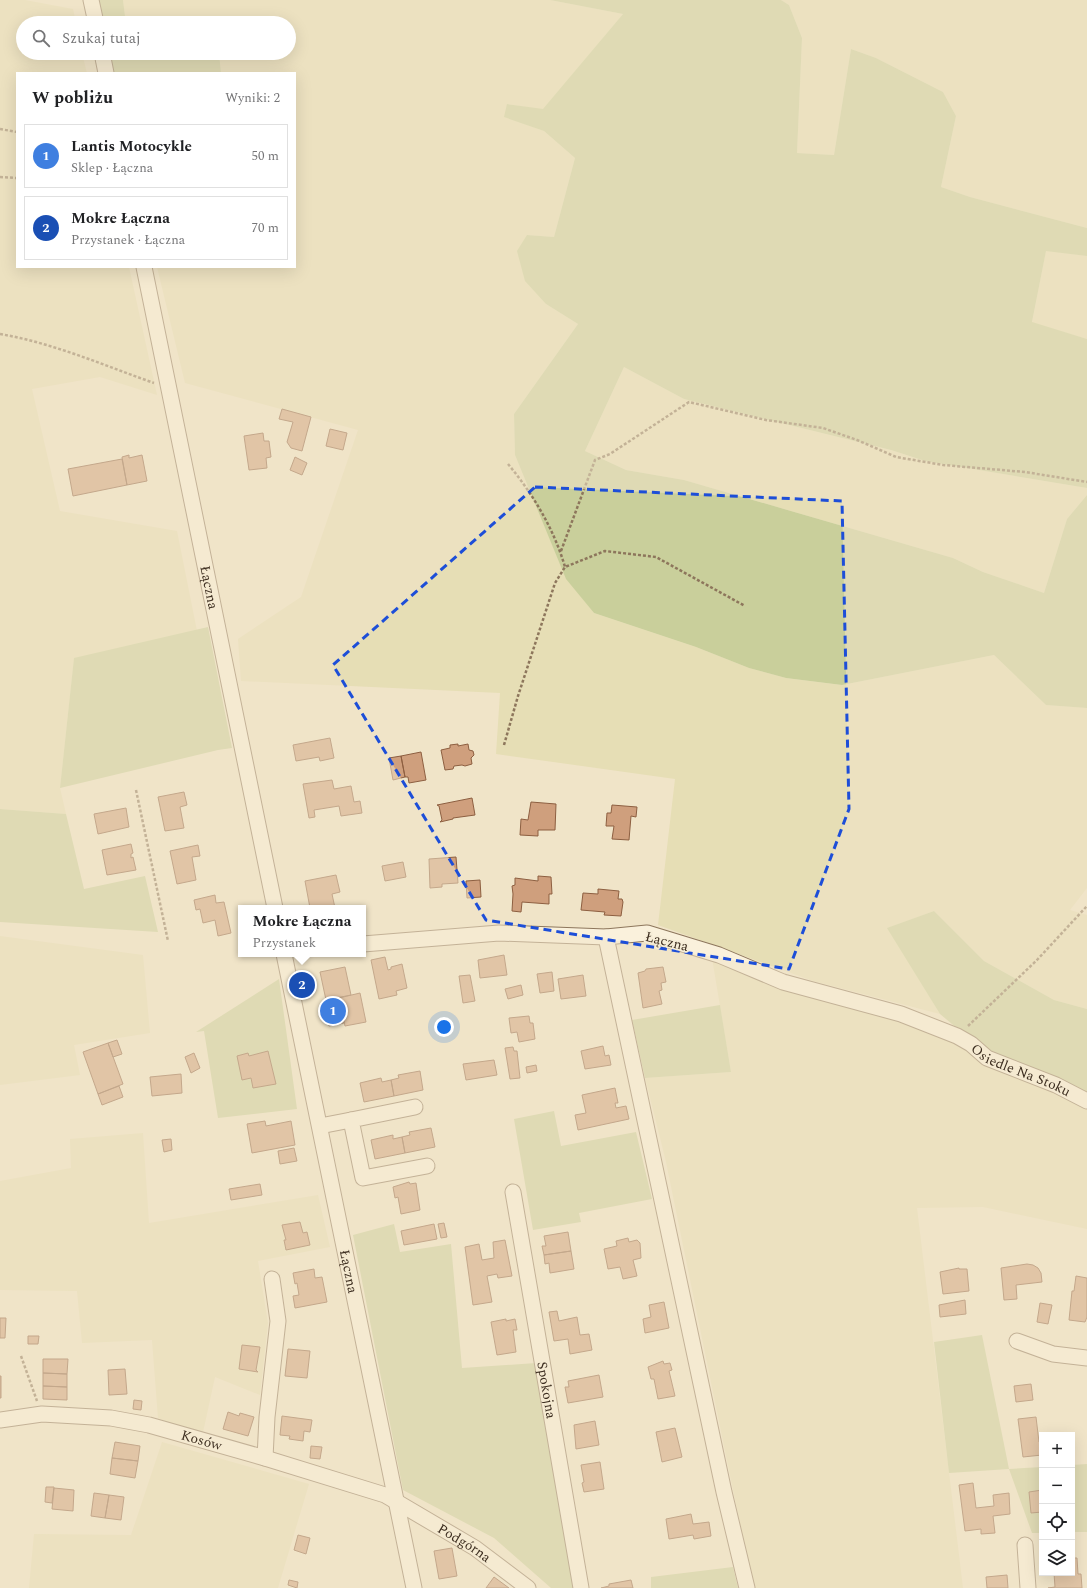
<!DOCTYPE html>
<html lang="pl">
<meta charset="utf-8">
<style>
:root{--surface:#fff;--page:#f2f2f2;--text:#202124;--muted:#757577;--line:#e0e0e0;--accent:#7c3aed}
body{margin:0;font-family:Spectral,serif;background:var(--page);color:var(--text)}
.controls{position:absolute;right:12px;bottom:12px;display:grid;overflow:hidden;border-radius:0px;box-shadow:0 4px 16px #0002}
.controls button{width:36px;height:36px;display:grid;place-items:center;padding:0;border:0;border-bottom:1px solid var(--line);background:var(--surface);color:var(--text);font:20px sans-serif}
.you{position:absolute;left:444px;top:1027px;width:14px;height:14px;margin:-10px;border:3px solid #fff;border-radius:50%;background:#1a73e8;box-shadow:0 0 0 6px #1a73e833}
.badge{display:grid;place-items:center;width:26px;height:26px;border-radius:50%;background:var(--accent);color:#fff;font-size:13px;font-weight:700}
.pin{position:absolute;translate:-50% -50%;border:2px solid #fff;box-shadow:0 1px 4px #0006}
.popup{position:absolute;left:238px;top:905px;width:128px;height:52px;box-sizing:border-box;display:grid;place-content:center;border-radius:0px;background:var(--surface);filter:drop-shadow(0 1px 3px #0005);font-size:13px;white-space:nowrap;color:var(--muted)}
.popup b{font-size:15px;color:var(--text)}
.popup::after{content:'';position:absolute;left:50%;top:100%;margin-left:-8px;border:8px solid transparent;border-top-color:var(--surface)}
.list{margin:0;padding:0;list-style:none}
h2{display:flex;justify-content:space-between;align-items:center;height:52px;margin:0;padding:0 16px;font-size:17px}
h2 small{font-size:13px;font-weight:400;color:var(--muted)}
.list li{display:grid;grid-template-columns:26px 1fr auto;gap:12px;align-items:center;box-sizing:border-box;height:64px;margin:0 8px 8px;padding:0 8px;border:1px solid var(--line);border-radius:0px}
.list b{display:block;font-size:15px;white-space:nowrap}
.list p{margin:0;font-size:13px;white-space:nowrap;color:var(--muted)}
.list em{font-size:13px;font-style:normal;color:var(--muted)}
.icon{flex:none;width:22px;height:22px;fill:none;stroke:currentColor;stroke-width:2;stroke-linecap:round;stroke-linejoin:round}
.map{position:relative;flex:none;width:1087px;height:1588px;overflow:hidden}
.search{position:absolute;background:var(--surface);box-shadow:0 4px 16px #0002;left:16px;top:16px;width:280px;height:44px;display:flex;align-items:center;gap:10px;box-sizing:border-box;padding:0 14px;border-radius:22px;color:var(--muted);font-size:15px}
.panel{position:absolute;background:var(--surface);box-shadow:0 4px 16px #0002;left:16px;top:72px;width:280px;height:196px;border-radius:0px}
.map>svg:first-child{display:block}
.farmland{fill:#e6deb5}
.green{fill:#c9cf9b}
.building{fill:#cf9f7d;stroke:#8d5f41}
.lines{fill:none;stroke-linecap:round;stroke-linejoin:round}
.minor-casing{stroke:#8d765c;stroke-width:17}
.path{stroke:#8d765c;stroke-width:2.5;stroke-dasharray:3 2;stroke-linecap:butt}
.minor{stroke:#faf1dc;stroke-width:15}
.marked{fill:none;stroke:#1d4ed8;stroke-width:3;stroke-dasharray:8 5;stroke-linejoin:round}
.labels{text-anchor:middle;stroke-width:3.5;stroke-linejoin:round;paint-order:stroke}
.street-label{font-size:14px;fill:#3d2e20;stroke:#f7eed8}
</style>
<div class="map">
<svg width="1087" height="1588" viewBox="0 0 1087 1588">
<rect width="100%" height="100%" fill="#f0e4c8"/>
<path class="farmland" d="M0,0H25L73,9L76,23H23V53H82L87,73H17V267H129L157,395L100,377L32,389L60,511L177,531L197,631L74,659L60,788L66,814L0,809Z
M123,0H550L623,14L543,110L508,104L505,116L544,131L575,158L554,237L527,235L546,304L578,324L514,414L515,455L566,578L594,613L696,647L749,668L786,678L842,685L994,655L1046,705L1087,708V888L1070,910L1087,915V1009L1054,1000L984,961L934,911L888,928L940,1014L813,981L658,925L675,779L496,754L500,693L241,681L238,639L301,597L358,430L185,383L157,267H295V73H221L219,53H289V23H161L125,16Z
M781,0H1087V228L970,197L941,187L956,116L943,92L876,58L851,49L834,155L797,153L802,38L789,5Z
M1046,250L1087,256V339L1032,323Z
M624,367L684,399L891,450L925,461L1087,488V495L1067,519L1044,593L983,572L953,558L684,480L626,470L585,451Z
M0,936L143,955L150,1033L74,1045L80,1075L0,1085Z
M712,958L974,1043L1087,1100V1229L983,1207L917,1208L963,1588H753L666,1162L645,1078L731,1072Z
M143,1133L149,1223L318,1195L330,1247L258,1261L268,1323L260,1395L215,1377L202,1437L158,1418L152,1340L82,1343L77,1291L0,1290V1181L71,1168L70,1139Z
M162,1442L309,1484L278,1588H29L34,1534L131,1535Z"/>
<path class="green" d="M97,0H123L125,16L160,23H102Z
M550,0H781L789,5L802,38L797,153L834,155L851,49L876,58L943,92L956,116L941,187L970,197L1087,228V256L1046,251L1032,322L1087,339V488L925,461L891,450L684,399L624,367L585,451L626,470L684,480L953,558L983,572L1044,593L1067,519L1087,495V708L1046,705L994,655L842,685L786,678L749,668L696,647L594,613L566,579L515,455L514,414L578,324L546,304L525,281L517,251L527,235L554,237L575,158L544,131L504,117L507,104L543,109L623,14Z
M107,53H219L221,73H111Z
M208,627L232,748L218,750L60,788L74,658Z
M0,809L66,814L84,889L145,876L158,932L0,922Z
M934,911L984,961L1054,1000L1087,1009V1100L1013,1075L940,1014L887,928Z
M279,979L297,1109L218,1118L204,1031L196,1032Z
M720,1005L731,1072L645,1078L632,1020Z
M554,1111L561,1146L636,1132L652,1199L579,1213L581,1222L533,1230L514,1119Z
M394,1224L400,1252L451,1244L462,1368L536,1363L574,1588H551L494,1538L403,1490L353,1235Z
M982,1335L1009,1469L1042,1467V1533H1032L1009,1469L949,1473L934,1342Z
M1087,1464V1532H1072V1465Z
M733,1567L738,1588H651V1577Z"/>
<path class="building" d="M282,409L311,417L302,451L291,448L287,442L293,422L279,419Z
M330,429L347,433L343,450L326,446Z
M263,433L264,441H269L271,457L266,458L267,468L249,470L244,436Z
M129,455V458L142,455L147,481L127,485L122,457Z
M295,457L307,463L302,475L290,470Z
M122,459L127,485L73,496L68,469Z
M330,738L334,758L320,761L319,757L296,761L293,745Z
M458,744V746L468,744L469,750L473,751L474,755L471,758L472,764L465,766L462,765L454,766L453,769L445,770L441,750L450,748V745Z
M421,752L426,780L409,783L408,777H405L401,756Z
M401,756L405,777L393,780L389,758Z
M332,780L334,789L351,786L354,802L360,801L362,813L341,816L339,806L314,810L315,817L309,818L303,784Z
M184,792L187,805L180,807L184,828L165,831L158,797Z
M472,798L475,815L453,818V819L440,822L442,820L439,806L437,805Z
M531,802L556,804L555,830H538V836L520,835L521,819L528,820Z
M612,805L637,807L636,817L631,816L629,840L612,839L614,826H606L607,813H611Z
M126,808L129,827L98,834L94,814Z
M131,844L133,853L131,854V858L133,857L136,870L107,875L102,850Z
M198,845L200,856L192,857L196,880L177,884L170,851Z
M456,857L458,883L442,884V887L430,888L429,859Z
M403,862L406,877L385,881L382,866Z
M336,875L340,892L332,894L335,908H310L305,881Z
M538,876L551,877L552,894H549V904L522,902L521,912L512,911L513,894L512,886L515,885V878L538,881Z
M480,880L481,897L467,898L466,881Z
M598,889L619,891L618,899H622L623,902L621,916L604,915L605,912L581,910L583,893L598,894Z
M215,895L216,903L224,902L231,933L218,936L215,920L203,923L200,909L196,910L194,900Z
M504,955L507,975L480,978L478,960Z
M385,957L388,970L391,969V967L402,964L407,988L396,991L397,995L379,999L371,960Z
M345,967L351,995L326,1000L320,972Z
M663,967L666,982L661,983L662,990L659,991L662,1004L643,1008L638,973L645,971L646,969Z
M552,972L554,991L540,993L537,974Z
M470,975L475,1001L463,1003L459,976Z
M583,975L586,996L561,999L558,979Z
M521,985L523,995L508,999L505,989Z
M360,993L366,1022L345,1026L339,998Z
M339,998L344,1023L329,1026L324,1001Z
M529,1016L530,1023H533L535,1039L519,1042L517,1032L511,1033L509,1018Z
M117,1040L122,1054L113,1057L108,1043Z
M108,1043L123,1084L98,1094L83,1052Z
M603,1046L605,1056L609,1055L611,1065L585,1069L581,1051Z
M513,1047L514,1051H517L520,1078L510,1079L505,1048Z
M268,1051L276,1084L253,1088L251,1078L242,1080L237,1056L248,1053L249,1056Z
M194,1053L200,1068L191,1073L185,1057Z
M494,1060L497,1075L466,1080L463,1064Z
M536,1065L537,1071L527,1073L526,1067Z
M420,1071L423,1090L394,1096L391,1080L399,1078L398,1075Z
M181,1074L182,1093L152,1096L150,1077Z
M381,1078L382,1082L391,1080L394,1096L364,1102L360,1083Z
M119,1086L123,1097L102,1105L98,1094Z
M615,1088L618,1103H615L616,1108L626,1106L629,1119L578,1130L575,1115L586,1113L582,1095Z
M265,1121L266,1126L291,1121L295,1145L252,1153L247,1124Z
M431,1128L435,1147L405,1153L402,1137L410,1135L409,1132Z
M393,1135V1139L402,1137L405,1153L375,1159L371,1140Z
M171,1139L172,1150L164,1152L162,1140Z
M294,1148L297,1161L280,1164L278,1151Z
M409,1182L410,1184L416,1183L420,1210L401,1214L398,1197L395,1198L393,1187Z
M260,1184L262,1195L231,1200L229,1189Z
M300,1222L303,1233L307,1232L310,1245L286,1250L284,1240H286L282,1225Z
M444,1223L447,1237L441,1238L438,1224Z
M434,1224L437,1239L404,1245L401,1231Z
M568,1232L571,1251L544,1255L542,1246H546L544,1236Z
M628,1238L629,1242L637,1240L640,1243L641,1258L633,1260L637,1276L623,1279L620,1267L608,1269L604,1249L617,1246L616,1241Z
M505,1240L512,1276L498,1278L497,1274L487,1276L492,1302L473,1305L465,1247L479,1244L482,1260L494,1258L493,1242Z
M571,1251L574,1269L550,1273L549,1263L545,1264L544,1255Z
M1027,1264L1033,1265L1038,1268L1041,1273L1042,1282L1016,1285L1017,1299L1004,1300L1001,1268Z
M959,1268V1269H967L969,1291L943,1294L940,1272Z
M314,1269L315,1278L322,1277L327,1302L295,1308L293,1296L299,1295L297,1283L295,1284L293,1273Z
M1076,1276L1087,1278V1317L1085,1322L1069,1320L1072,1291H1074Z
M965,1300L966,1314L940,1317L939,1305Z
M664,1302L669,1328L645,1333L643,1319L651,1317L649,1305Z
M1040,1303L1052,1305L1048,1324L1037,1322Z
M557,1311L559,1321L577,1317L580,1335L589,1334L592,1350L570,1354L568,1339L554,1341L549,1312Z
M0,1318H6L5,1338H0Z
M506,1319V1321L515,1319L517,1330H513L516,1352L497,1355L491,1322Z
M28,1336H39L38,1344H28Z
M242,1345L260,1347L256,1370L258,1372L239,1369Z
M288,1349L310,1351L307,1378L285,1376Z
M43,1359H68L67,1374L43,1373Z
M663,1361L664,1364L670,1363L672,1370L669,1371L675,1396L658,1399L654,1379H651L648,1367Z
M125,1369L127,1394L109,1395L108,1370Z
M43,1373L67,1374V1387L43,1386Z
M599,1375L603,1397L568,1403L565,1387H569L568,1381Z
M0,1376H1V1398H0Z
M1031,1384L1033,1400L1016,1402L1014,1386Z
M43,1386L67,1387V1400L43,1399Z
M134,1400L142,1401L141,1410L133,1409Z
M228,1412L239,1416L240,1413L254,1417L248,1436L223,1429Z
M282,1416L312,1420L310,1432L304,1431L303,1441L289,1439L290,1436L280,1435Z
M1036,1417L1039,1442H1042V1455L1023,1457L1018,1419Z
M595,1421L599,1445L576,1449L574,1425Z
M675,1428L682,1457L662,1462L656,1432Z
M115,1442L140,1446L138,1461L112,1458Z
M311,1446L322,1447L320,1459L310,1458Z
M112,1458L138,1461L135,1478L110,1474Z
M600,1462L604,1489L584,1492L582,1483L584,1482L581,1465Z
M973,1483L976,1508L994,1506L993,1495L1009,1493L1010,1514L993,1516L995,1533L981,1534V1529L965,1531L959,1485Z
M46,1487H54L52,1503L45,1502Z
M54,1488L74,1490L73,1511L52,1509Z
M1042,1490V1512L1031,1513L1029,1492Z
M94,1493L109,1495L105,1518L91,1516Z
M109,1495L124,1497L121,1520L105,1518Z
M691,1514L693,1524L709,1522L711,1536L694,1539L693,1535L669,1539L666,1519Z
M298,1535L310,1538L306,1554L294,1550Z
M452,1548L457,1576L439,1579L434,1551Z
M1072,1558H1077L1078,1574H1081L1082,1588H1048L1055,1587L1054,1573H1072Z
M1007,1575L1008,1588H987L986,1577Z
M494,1577L509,1588H486Z
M289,1580L298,1582L297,1588L288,1585Z
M631,1580L633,1588H601L609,1586V1584Z"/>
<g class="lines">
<defs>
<g id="minor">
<path d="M91,0L96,23"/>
<path d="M102,53L106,73"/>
<path id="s1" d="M144,267L275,908"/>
<path d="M606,937L724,1492L747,1588"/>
<path id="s2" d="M363,944L499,933L606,937L647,933L719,955L783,982L901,1014L957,1036L971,1044L987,1058L1056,1085L1087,1101"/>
<path id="s3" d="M284,954L414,1588"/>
<path d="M415,1107L351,1120L363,1178L427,1166"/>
<path d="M320,1126L351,1120"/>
<path id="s4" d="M513,1192L581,1588"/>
<path d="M1017,1341L1053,1354L1087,1358"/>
<path id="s5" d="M0,1420L42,1414L111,1418L149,1425L265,1458L385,1495L475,1548L528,1588"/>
<path d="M265,1458L267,1417L278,1321L272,1279"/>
<path d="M1025,1545L1028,1588"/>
</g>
</defs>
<use href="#minor" class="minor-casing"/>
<path class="path" d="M0,129L17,132
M0,177L17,178
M0,334C53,343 103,365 154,383
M508,464C533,494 554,529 565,567
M561,551L595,460L610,454L689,402L766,420L823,428L857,440L896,457L943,465L1025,472L1087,482
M504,745L518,696L555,583L565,567L605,551L656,557L745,606
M136,790L168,941
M968,1026L1037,960L1087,906
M21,1356L37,1401"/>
<use href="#minor" class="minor"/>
</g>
<path d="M0 0H1087V1588H0ZM535,487L842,501L849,809L789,969L486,920L333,665Z" fill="#f0e4c8" fill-opacity=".55" fill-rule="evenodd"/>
<path class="marked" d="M535,487L842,501L849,809L789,969L486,920L333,665Z"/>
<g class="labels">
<g class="street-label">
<text dy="5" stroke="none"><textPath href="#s1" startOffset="327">Łączna</textPath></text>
<text transform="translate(667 941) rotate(14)" y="5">Łączna</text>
<text dy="5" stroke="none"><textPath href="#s2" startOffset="685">Osiedle Na Stoku</textPath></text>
<text dy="5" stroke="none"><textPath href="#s3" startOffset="324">Łączna</textPath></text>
<text dy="5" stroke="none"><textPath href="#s4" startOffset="201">Spokojna</textPath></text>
<text dy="5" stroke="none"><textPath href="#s5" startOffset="205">Kosów</textPath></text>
<text dy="5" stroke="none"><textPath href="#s5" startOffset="489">Podgórna</textPath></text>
</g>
</g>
</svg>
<div class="controls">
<button>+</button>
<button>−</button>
<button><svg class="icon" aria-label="locate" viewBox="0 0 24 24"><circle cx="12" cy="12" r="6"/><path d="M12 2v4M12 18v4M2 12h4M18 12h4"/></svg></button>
<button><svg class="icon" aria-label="layers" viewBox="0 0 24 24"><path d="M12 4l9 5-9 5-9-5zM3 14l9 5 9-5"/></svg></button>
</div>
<div class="you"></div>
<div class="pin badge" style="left:333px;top:1011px;background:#3f7fe0">1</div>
<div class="pin badge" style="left:302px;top:985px;background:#1a4fb4">2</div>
<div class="popup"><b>Mokre Łączna</b>Przystanek</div>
<div class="search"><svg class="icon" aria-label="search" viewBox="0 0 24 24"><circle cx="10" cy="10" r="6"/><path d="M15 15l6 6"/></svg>Szukaj tutaj</div>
<section class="panel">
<h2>W pobliżu<small>Wyniki: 2</small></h2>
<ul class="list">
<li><span class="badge" style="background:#3f7fe0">1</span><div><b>Lantis Motocykle</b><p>Sklep · Łączna</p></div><em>50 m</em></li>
<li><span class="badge" style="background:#1a4fb4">2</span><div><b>Mokre Łączna</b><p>Przystanek · Łączna</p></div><em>70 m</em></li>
</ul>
</section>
</div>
